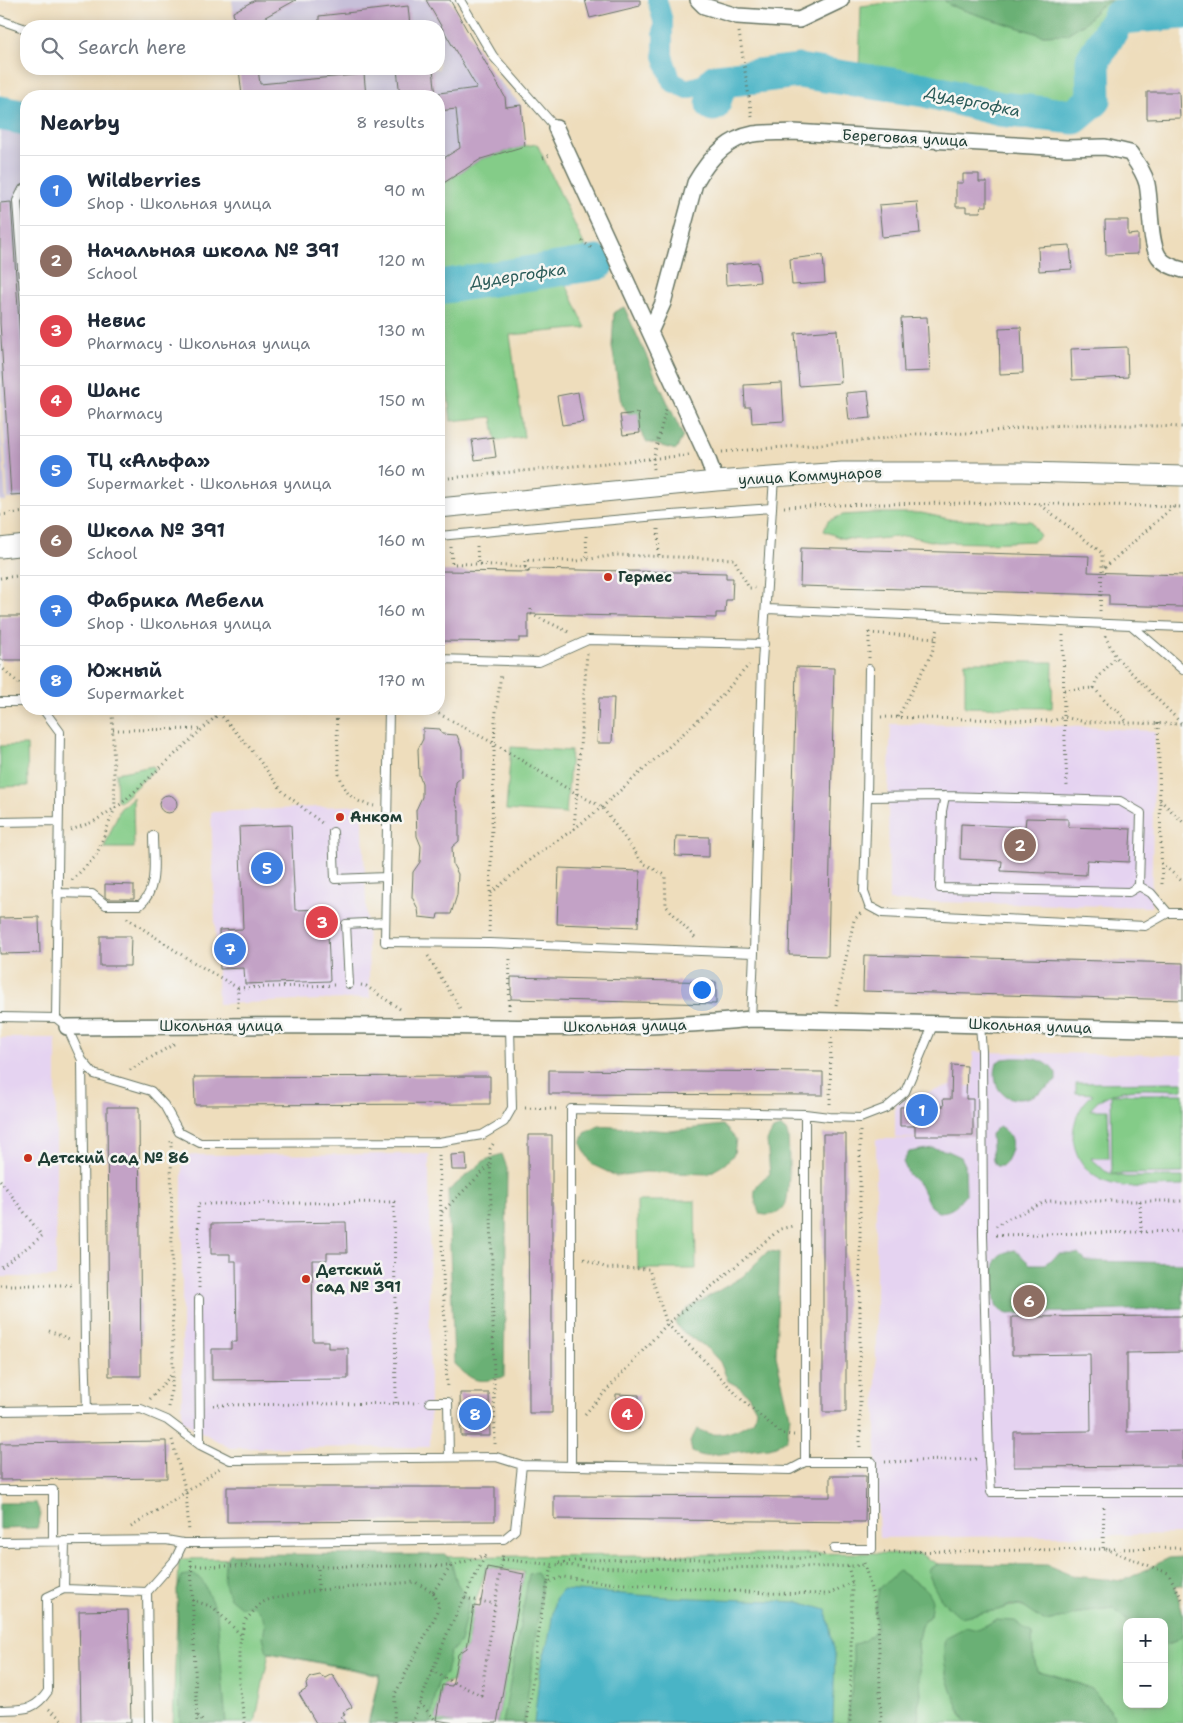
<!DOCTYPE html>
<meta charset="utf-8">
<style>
:root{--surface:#fff;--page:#f6f6f7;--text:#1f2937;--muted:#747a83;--line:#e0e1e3;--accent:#d93025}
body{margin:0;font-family:"Shantell Sans",sans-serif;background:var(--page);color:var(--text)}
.controls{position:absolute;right:15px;bottom:15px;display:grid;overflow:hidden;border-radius:10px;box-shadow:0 2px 12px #0003}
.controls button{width:45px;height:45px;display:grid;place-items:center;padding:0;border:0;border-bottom:1px solid var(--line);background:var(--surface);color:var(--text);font:25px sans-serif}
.you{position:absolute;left:701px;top:989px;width:18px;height:18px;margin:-12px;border:4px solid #fff;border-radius:50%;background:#1a73e8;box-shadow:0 0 0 8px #1a73e833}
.badge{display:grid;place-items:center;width:32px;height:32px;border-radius:50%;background:var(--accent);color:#fff;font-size:16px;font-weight:700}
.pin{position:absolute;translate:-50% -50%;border:2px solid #fff;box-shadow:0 1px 5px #0006}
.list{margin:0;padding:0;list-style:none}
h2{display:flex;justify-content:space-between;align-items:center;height:65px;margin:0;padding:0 20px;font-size:21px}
h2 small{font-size:16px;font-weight:400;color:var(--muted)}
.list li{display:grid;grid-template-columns:32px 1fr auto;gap:15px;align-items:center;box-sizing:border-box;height:70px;padding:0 20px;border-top:1px solid var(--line)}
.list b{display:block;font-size:19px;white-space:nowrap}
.list p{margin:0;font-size:16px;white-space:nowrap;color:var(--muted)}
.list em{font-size:16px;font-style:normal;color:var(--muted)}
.icon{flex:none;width:28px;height:28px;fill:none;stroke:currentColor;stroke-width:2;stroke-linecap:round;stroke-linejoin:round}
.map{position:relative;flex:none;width:1183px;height:1723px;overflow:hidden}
.search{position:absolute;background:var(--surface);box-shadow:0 2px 12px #0003;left:20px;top:20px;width:425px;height:55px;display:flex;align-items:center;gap:12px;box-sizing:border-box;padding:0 18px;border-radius:20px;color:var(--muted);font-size:19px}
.panel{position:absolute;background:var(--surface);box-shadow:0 2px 12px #0003;left:20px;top:90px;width:425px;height:625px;border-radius:20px}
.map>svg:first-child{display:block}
.built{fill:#e5d3f1}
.industrial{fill:#c7c0d9}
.green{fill:#84cc88;stroke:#52845e}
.forest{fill:#6bb074;stroke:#457654}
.water{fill:#49b4c6;stroke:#34787d}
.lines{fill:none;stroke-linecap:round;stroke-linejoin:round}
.canal{stroke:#49b4c6;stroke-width:20}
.river{stroke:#49b4c6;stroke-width:35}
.building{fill:#c3a2c6}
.service-casing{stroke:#677564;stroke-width:10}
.minor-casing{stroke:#677564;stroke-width:18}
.tertiary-casing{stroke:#677564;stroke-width:21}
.path{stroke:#677564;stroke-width:3;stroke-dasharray:1 4;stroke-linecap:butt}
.service{stroke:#fff;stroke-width:8}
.minor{stroke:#fff;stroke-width:15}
.tertiary{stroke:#fff;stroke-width:19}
.poi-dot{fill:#c8321e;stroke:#f6f6f2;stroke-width:2}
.labels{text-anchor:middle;stroke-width:5;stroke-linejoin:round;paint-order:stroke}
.street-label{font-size:15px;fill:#1f3d34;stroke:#f6f6f2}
.poi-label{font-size:15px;font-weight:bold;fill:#1f3d34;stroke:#f6f6f2;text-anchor:start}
.water-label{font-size:16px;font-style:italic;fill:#2a5b58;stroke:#f6f6f2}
</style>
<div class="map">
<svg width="1183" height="1723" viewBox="0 0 1183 1723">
<rect width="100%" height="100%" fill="#f6f6f2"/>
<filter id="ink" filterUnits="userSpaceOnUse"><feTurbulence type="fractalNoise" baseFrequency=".02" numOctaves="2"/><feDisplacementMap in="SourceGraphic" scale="10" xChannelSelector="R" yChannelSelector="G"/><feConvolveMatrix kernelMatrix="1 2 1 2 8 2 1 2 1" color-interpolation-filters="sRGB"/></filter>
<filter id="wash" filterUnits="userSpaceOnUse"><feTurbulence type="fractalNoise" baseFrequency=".0096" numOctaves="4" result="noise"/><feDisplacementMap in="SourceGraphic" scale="20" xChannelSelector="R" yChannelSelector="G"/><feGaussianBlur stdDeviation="1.12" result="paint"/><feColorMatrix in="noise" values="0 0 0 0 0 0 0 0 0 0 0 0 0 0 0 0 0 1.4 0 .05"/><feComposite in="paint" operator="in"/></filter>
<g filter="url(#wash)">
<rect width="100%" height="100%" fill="#eeddbc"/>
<path class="built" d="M891,724L1065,726L1155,731L1151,907L889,901L888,797Z
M362,805L370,998L218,1004L211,812Z
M0,1038H56V1277H0Z
M973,1052L1183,1055V1534L879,1538L876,1463V1139H939L895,1138V1103L949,1086H973Z
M429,1154L430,1447L230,1448L182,1421V1155Z"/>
<path class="industrial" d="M232,0H450L489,70L521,105L525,146L481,159L439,186V96H242L239,69H439V26H235Z
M0,129L26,134V498L8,499L0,373Z
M0,410L6,501H0Z"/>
<path class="green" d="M913,0H944L949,5L975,14L1042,35L1067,34L1086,22L1099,7L1112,0H1183V2L1122,6L1096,27L1089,59L1077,98L1070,104L1059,109L1033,108L1006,104L959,89L859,74L861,6Z
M537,144L589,255L439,279V186L481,159L525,146Z
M560,271L586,328L510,335L524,437L496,441L492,417L451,421L446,379H439V289Z
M875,513H921L954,520L1031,521L1040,536L1034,541L986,543L936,542L908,536L865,540L841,538L824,531L828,521L843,515Z
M965,662H1053L1052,708L965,707Z
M27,745L28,786L0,787V746Z
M511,747L571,751L566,814L506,810Z
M153,766L155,769L120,802L117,800L116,773Z
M133,797L134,848H104L120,809Z
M1183,1082V1090C1153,1090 1110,1082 1090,1110H1108L1109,1158H1091L1105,1171L1112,1174L1111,1094H1183V1173L1113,1174L1126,1177H1183V1186C1148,1186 1101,1196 1080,1160C1076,1153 1074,1146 1073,1138C1073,1121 1080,1105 1093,1094L1076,1093V1083Z
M637,1201H695L696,1269H638Z
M875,1553L895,1554V1555L920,1554L938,1564L927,1570L998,1610C1022,1601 1025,1608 1044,1621L1065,1618L1087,1611L1113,1608L1129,1622H1127V1704H1164V1645L1173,1643L1183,1635V1723H1115C1113,1714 1098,1693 1090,1689C1074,1680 1054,1675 1037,1671L1033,1655L1032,1634L996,1620L977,1630L955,1696L961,1714L967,1723H919L918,1705L921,1695L917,1643L921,1626L930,1615L926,1589L896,1723H497L524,1572L487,1567L474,1606L467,1648L458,1654L453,1680L442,1685L436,1719L454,1723H368L379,1675L269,1653L255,1723H173L179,1559Z"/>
<path class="forest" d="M944,0H1112L1099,7L1086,22L1067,34L1042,35L975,14L949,5Z
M624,307L683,436L676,450L647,442L621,403L612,346L614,312Z
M1012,1058C1030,1058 1046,1057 1056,1074V1081C1049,1086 1043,1091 1035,1095C1008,1107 989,1091 997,1062L1003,1059Z
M723,1125L736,1139L734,1154L725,1164L708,1174L645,1172L616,1176L593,1165L587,1156L581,1143L585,1133L599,1126L670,1131Z
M999,1126C1017,1136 1013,1150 1003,1166H996L993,1161L991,1134Z
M781,1127L786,1131L788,1136C789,1150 790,1190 786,1203C782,1214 770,1217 760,1214C752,1195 751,1186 770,1174L767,1141L773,1130Z
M933,1148L948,1151L961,1157L965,1165L966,1194C957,1205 953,1212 938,1212L930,1206L920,1185L909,1175L903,1162L909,1152Z
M502,1154L507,1168L504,1377C477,1383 475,1383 454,1364L448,1191L485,1160Z
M1015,1250L1030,1264H1045L1059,1254H1078L1086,1261L1183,1263V1308L1008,1314C1003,1312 998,1310 996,1304C993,1297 992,1265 997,1258C1001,1253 1009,1251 1015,1250Z
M768,1251L779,1252L776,1356L790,1416L787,1438L776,1446L768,1448L703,1456L692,1452L690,1442L697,1429C702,1431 708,1434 712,1434C727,1436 742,1428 754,1420L756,1409L748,1395L739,1387L728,1381L720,1362L706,1347L680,1330L675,1322L687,1309L742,1277Z
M0,1503H36L41,1515L37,1528L0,1529Z
M230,1554L446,1555L452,1564L457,1583L469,1601L460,1642L450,1653L446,1674L438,1683L431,1718L432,1723H369L380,1674L267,1652L263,1637L265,1626L262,1614L253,1606L241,1607L230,1598L224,1582L225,1561Z
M1183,1557V1585L1175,1587L1183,1614V1635L1173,1643L1164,1645V1622H1129L1113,1608L1087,1611L1065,1618L1044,1621L1022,1606L1011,1605L998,1610L960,1617C940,1601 936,1593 927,1570L938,1564L1047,1565L1073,1576L1123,1581L1169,1558Z
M899,1571L926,1589L932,1600L930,1615L921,1626L917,1643L921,1695L918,1705L919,1723H847L853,1677V1645L865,1640L877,1629L875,1611L879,1589Z
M537,1573L542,1581L540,1602L524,1723H503L529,1574Z
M195,1574L203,1582L217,1614L226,1723H180L177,1590L182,1576Z
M996,1620L1015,1621L1032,1634L1033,1655L1037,1671L1054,1675L1092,1689L1114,1716L1115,1723H967C957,1708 945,1675 944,1657C943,1651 944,1644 945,1638L966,1627L977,1630Z"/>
<path class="water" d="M562,1590L667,1597L799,1602L826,1610L835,1654L833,1723H534L540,1669L549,1637L555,1599Z"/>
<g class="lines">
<path class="canal" d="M657,0L663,21V56L672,82L687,89L716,81"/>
<path class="river" d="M713,104L717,92L716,81L798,71L925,90L1000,109L1074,117L1094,100L1093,60L1119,17L1183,12
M0,113L26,118
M439,287L597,263"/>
</g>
<g id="blocks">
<path class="building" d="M255,0H296L249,26H235L233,12Z
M426,0H450L505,97L506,107L521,105L525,146L481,159L439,186V161L460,148L456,109L439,111V93L477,88Z
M585,0H640V6L590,18Z
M408,6L410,26H319V16Z
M239,69H258L260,84L364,74L366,96H242Z
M397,69H433L436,96H400Z
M1147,92H1179L1180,118L1147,119Z
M963,174H979V182H987V206H981L980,212H966V207H956V183H963Z
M11,202L26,427V494L11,495L0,323V203Z
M917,202L920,233L882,237L879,205Z
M1105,220H1128V235L1138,234V254L1106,255Z
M1070,245L1072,269L1039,271L1038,247Z
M823,255L825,283L792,285L790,259Z
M758,262L760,282L726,285L725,265Z
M927,317L930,371L904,372L901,318Z
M1021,327L1023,373L1000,374L999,328Z
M837,330L841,383L799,386L795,333Z
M1127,347L1128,377L1072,380L1071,349Z
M782,383L784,421L752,423L751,407H745L744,385Z
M868,391L871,418L849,420L846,393Z
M578,392L583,422L562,425L557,396Z
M638,413L640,433L623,435L620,415Z
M493,437L496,457L475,460L472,440Z
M801,548L1089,556L1088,572L1183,575V607L1109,605V595L800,586Z
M529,569L726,573V578H733L732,600H726L725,613H716V618L528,614V638H519V642L439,641V571L529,572Z
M0,616H26V660H0Z
M796,667L834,668L828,956L789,955Z
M599,698H614L612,743H597Z
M423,728L440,729L442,734L457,735L462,749V777L456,782L455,801L459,811V841L452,847L453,865L458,874L457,895L451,914H438L437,919L419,917L418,909L412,897L413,872L420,862L421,846L417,836L416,810L422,797V783L419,775L418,749L423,739Z
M159 804a9 9 0 1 1 18 0a9 9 0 1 1-18 0Z
M1026,818L1068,819V827L1131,829L1129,862L1087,860L1086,875L1001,871L1002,861L960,859L961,824L1025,827Z
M291,825L295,910L327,909L330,981L245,984L244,968L220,969L219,930L243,929L239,827Z
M676,836L709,837V857L675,856Z
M559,868L640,871L638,927L557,924Z
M105,884L134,885V899H108L105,897Z
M39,917L40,953L0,954V918Z
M100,936H131L130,966H100Z
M864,955L1183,963V1000L863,991Z
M511,977L716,982V1004L511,999Z
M952,1065L967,1066L966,1099H973V1136H915V1126H900V1107L944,1106L943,1099H951Z
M549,1070L823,1072V1095L549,1094Z
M490,1076V1104L195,1105L194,1077Z
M107,1107H139L141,1376H109Z
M823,1134H846V1412H823Z
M528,1135H552V1413H529Z
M466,1154L467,1170H452L451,1155Z
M346,1222L347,1253H327V1260H312L313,1341H328V1348H348V1379L212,1380V1349H231V1342H237L236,1261H230V1254H211V1224Z
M1183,1316V1352L1127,1353V1432L1183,1431V1466L1014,1467V1432L1091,1431L1090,1354L1012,1355V1317Z
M460,1393H489L490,1436H461Z
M616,1394L639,1395V1429L615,1428Z
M166,1441L167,1478L0,1480V1443Z
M830,1476H866L865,1522L554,1519V1496L830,1497Z
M227,1487H495V1521L227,1522Z
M487,1567L524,1574L497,1723H454L436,1720L442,1685L452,1686L458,1654L467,1648L474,1606L480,1607Z
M128,1610L131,1723H81L79,1611Z
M332,1674L352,1707L343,1712L345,1715L341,1717L345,1723H316L299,1694L307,1689L306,1684L311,1677L320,1675L325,1678Z"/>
</g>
</g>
<g filter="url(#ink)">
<use href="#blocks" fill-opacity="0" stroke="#677564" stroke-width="1"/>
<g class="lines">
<defs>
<path id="service" d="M460,0L493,56L556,128
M0,20L26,29
M26,188L23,189L17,201L26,320
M439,536L657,516L772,508
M767,609L1131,625L1183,670
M1131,625L1183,627
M439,659L539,662L588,640L764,644
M869,669L867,797L864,892L869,906L882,913L1145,926L1168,913H1183
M0,702H26
M43,709L60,732L56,1018L67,1027L82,1060L85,1345L87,1410
M389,709L385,942L489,943L754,953
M867,797L945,796L1120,801L1141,813L1139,886L1129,892L940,888L942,811L945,796
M0,822L58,821
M333,832L335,879L386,877
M1139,886L1151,893L1168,913
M59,893L92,894L106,905H140C159,889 153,858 153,836
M349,984L346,924L385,922
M0,1017L56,1018
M751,1019L754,953L762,663L774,477
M980,1025L982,1051L983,1235L989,1459L991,1492H1183
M82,1060L94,1074L151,1091L164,1105L179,1132L200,1143L439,1142L482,1135L504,1122L512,1108L510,1028
M199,1299L200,1445
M430,1402H448L449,1457
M0,1411L141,1409L167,1420L200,1445L230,1460L496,1457L522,1465L790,1470L805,1462H872V1549H834
M805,1462V1114
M571,1466V1109L805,1114L829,1117L860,1118L886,1108L905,1092L934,1023
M0,1490H53V1541
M0,1542L166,1540L183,1543H200L504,1539L515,1530L522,1465
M64,1589L65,1541
M147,1592L175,1560L183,1543
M0,1710C23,1709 34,1712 48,1691L47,1597L64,1589L147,1592L149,1723"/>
<path id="minor" d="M698,0L704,6L737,16L799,20L841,0
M556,128L706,454L716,481
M650,332L663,303L695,183C708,160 726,139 753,134C766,132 780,133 793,132L1066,148L1105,147L1130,153C1137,163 1144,172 1147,184C1151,203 1149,243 1159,257C1164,264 1175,268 1183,270
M67,1027C187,1026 307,1025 426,1026C534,1028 643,1030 751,1019L1183,1030"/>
<path id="tertiary" d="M439,508L716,481L842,472H1023L1183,476
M0,548L26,545"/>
</defs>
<use href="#service" class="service-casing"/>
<use href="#minor" class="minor-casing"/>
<use href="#tertiary" class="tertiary-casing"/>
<path class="path" d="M739,32L752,117
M543,158L552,154
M582,241L593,249
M722,452L872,440L917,434L973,433L1041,426L1099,424L1183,427
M654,469L653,459L666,409
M439,479L689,455
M1041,505L1102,553V570
M784,507C917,501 1050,503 1183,507
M0,515L26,512
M658,529L659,556
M586,536L587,559
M477,546L478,563
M451,547L452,564C476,563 500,566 525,567V560L577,561L616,555L734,559L749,588H755
M525,567L529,573
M0,578L26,575
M531,609V614L571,633
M1100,611L1102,570L1173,507
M869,633L936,638
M1063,635L1064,717L1067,786
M1105,636L1116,657L1181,723
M869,658V632
M0,666L25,689
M1094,688L1111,708L1117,710L1128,723
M1064,690L1094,688L1096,680L1116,657
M336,709L339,774C346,795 352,801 374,806
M430,709L495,744L568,789L602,807L643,863L665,875L666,906L696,939
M219,713L250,748L283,792L323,824
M881,717L1052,721L1064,717L1085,722L1181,724
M898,717L932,653L938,628
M1158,723L1162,885
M113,730L203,729
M1160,800L1183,822
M574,829L587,653
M71,830L93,822L121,804L224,709
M1161,863L1183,882
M72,880L96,856L115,808L112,709
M491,893L532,858L574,829L602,807L705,714L749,665
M127,918L188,959L238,988V1011
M489,932L495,719L501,674
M428,956L461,1010
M361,985L366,986L400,1009
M238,988L337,985
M836,1005L854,920L861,913
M509,1010L510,957
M130,1070L174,1044
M830,1104L831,1038
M525,1108L559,1109
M860,1131V1450
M493,1144L490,1149L495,1444
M439,1155L447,1389
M0,1180L42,1236L0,1268
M1140,1201L1141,1232
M442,1212L491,1164
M996,1226L1007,1219L1048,1201H1183
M996,1235L1183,1231
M584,1259L607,1268L649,1269L667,1324L699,1355L742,1400L782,1434L794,1435
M0,1285H72
M199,1288L198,1204L394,1202L396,1403
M49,1331L72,1340
M150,1399L172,1374
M213,1405L419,1403
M169,1407L173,1373L171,1141
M585,1414L667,1324L780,1229L793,1226
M172,1440L186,1492L189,1532
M885,1462L976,1459
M131,1527L186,1492L220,1468
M1103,1548L1104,1504
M1106,1549L1168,1573L1183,1601
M884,1552L1183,1548
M502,1559C590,1571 680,1569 769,1567C801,1566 833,1568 864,1565
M191,1560L197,1723
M559,1563L580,1560L815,1558L824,1554
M864,1563L878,1615L881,1723
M191,1566H451L486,1555
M848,1566L852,1582L850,1723
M548,1582L553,1564
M318,1590V1566
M433,1592L451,1566
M465,1598L495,1604
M192,1600L213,1607L241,1635
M432,1670L446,1679L481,1695L503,1553
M420,1703L438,1723
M49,1709L66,1723
M198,1716L204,1723
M245,1723L239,1685V1650L244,1622L261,1603L270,1599L318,1590L415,1582L433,1592L439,1605L435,1617L395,1694L394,1723
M412,1723L449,1629L486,1554
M527,1723L541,1616L548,1582L563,1577L610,1583L766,1593L829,1594L852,1582"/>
<use href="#service" class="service"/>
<use href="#minor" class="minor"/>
<use href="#tertiary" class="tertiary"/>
</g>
</g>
<g class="poi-dot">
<circle cx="608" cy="577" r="5"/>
<circle cx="340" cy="817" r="5"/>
<circle cx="28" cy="1158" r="5"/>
<circle cx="306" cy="1279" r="5"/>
</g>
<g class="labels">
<g class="street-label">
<text transform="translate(905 138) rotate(3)" y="5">Береговая улица</text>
<text transform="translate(810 476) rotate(-3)" y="5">улица Коммунаров</text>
<text x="221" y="1031">Школьная улица</text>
<text transform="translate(625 1026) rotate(-1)" y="5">Школьная улица</text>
<text transform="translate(1030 1026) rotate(2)" y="5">Школьная улица</text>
</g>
<g class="poi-label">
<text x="618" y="582">Гермес</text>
<text x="350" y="822">Анком</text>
<text x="38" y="1163">Детский сад № 86</text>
<text x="316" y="1275">Детский<tspan x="316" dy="17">сад № 391</tspan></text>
</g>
<g class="water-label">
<text transform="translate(973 101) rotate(12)" y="6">Дудергофка</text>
<text transform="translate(518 275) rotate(-8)" y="6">Дудергофка</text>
</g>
</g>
</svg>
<div class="controls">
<button>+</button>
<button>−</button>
</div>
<div class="you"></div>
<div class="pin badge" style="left:922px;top:1110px;background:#3f7fe0">1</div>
<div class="pin badge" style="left:1020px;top:845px;background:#8d6e63">2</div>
<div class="pin badge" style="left:322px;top:922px;background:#e0444e">3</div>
<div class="pin badge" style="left:627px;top:1414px;background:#e0444e">4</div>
<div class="pin badge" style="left:267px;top:868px;background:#3f7fe0">5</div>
<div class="pin badge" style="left:1029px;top:1301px;background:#8d6e63">6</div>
<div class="pin badge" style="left:230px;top:949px;background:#3f7fe0">7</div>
<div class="pin badge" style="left:475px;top:1414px;background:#3f7fe0">8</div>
<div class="search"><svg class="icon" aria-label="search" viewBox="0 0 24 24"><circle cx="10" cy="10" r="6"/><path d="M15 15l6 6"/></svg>Search here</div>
<section class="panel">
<h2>Nearby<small>8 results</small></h2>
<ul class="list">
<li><span class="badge" style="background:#3f7fe0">1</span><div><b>Wildberries</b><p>Shop · Школьная улица</p></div><em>90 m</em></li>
<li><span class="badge" style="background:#8d6e63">2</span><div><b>Начальная школа № 391</b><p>School</p></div><em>120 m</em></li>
<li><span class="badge" style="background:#e0444e">3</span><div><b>Невис</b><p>Pharmacy · Школьная улица</p></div><em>130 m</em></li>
<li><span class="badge" style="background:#e0444e">4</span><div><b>Шанс</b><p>Pharmacy</p></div><em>150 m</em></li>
<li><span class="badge" style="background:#3f7fe0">5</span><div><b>ТЦ «Альфа»</b><p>Supermarket · Школьная улица</p></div><em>160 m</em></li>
<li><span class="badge" style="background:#8d6e63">6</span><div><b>Школа № 391</b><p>School</p></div><em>160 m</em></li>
<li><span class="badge" style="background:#3f7fe0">7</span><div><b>Фабрика Мебели</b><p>Shop · Школьная улица</p></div><em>160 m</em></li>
<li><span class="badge" style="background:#3f7fe0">8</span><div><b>Южный</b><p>Supermarket</p></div><em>170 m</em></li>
</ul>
</section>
</div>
